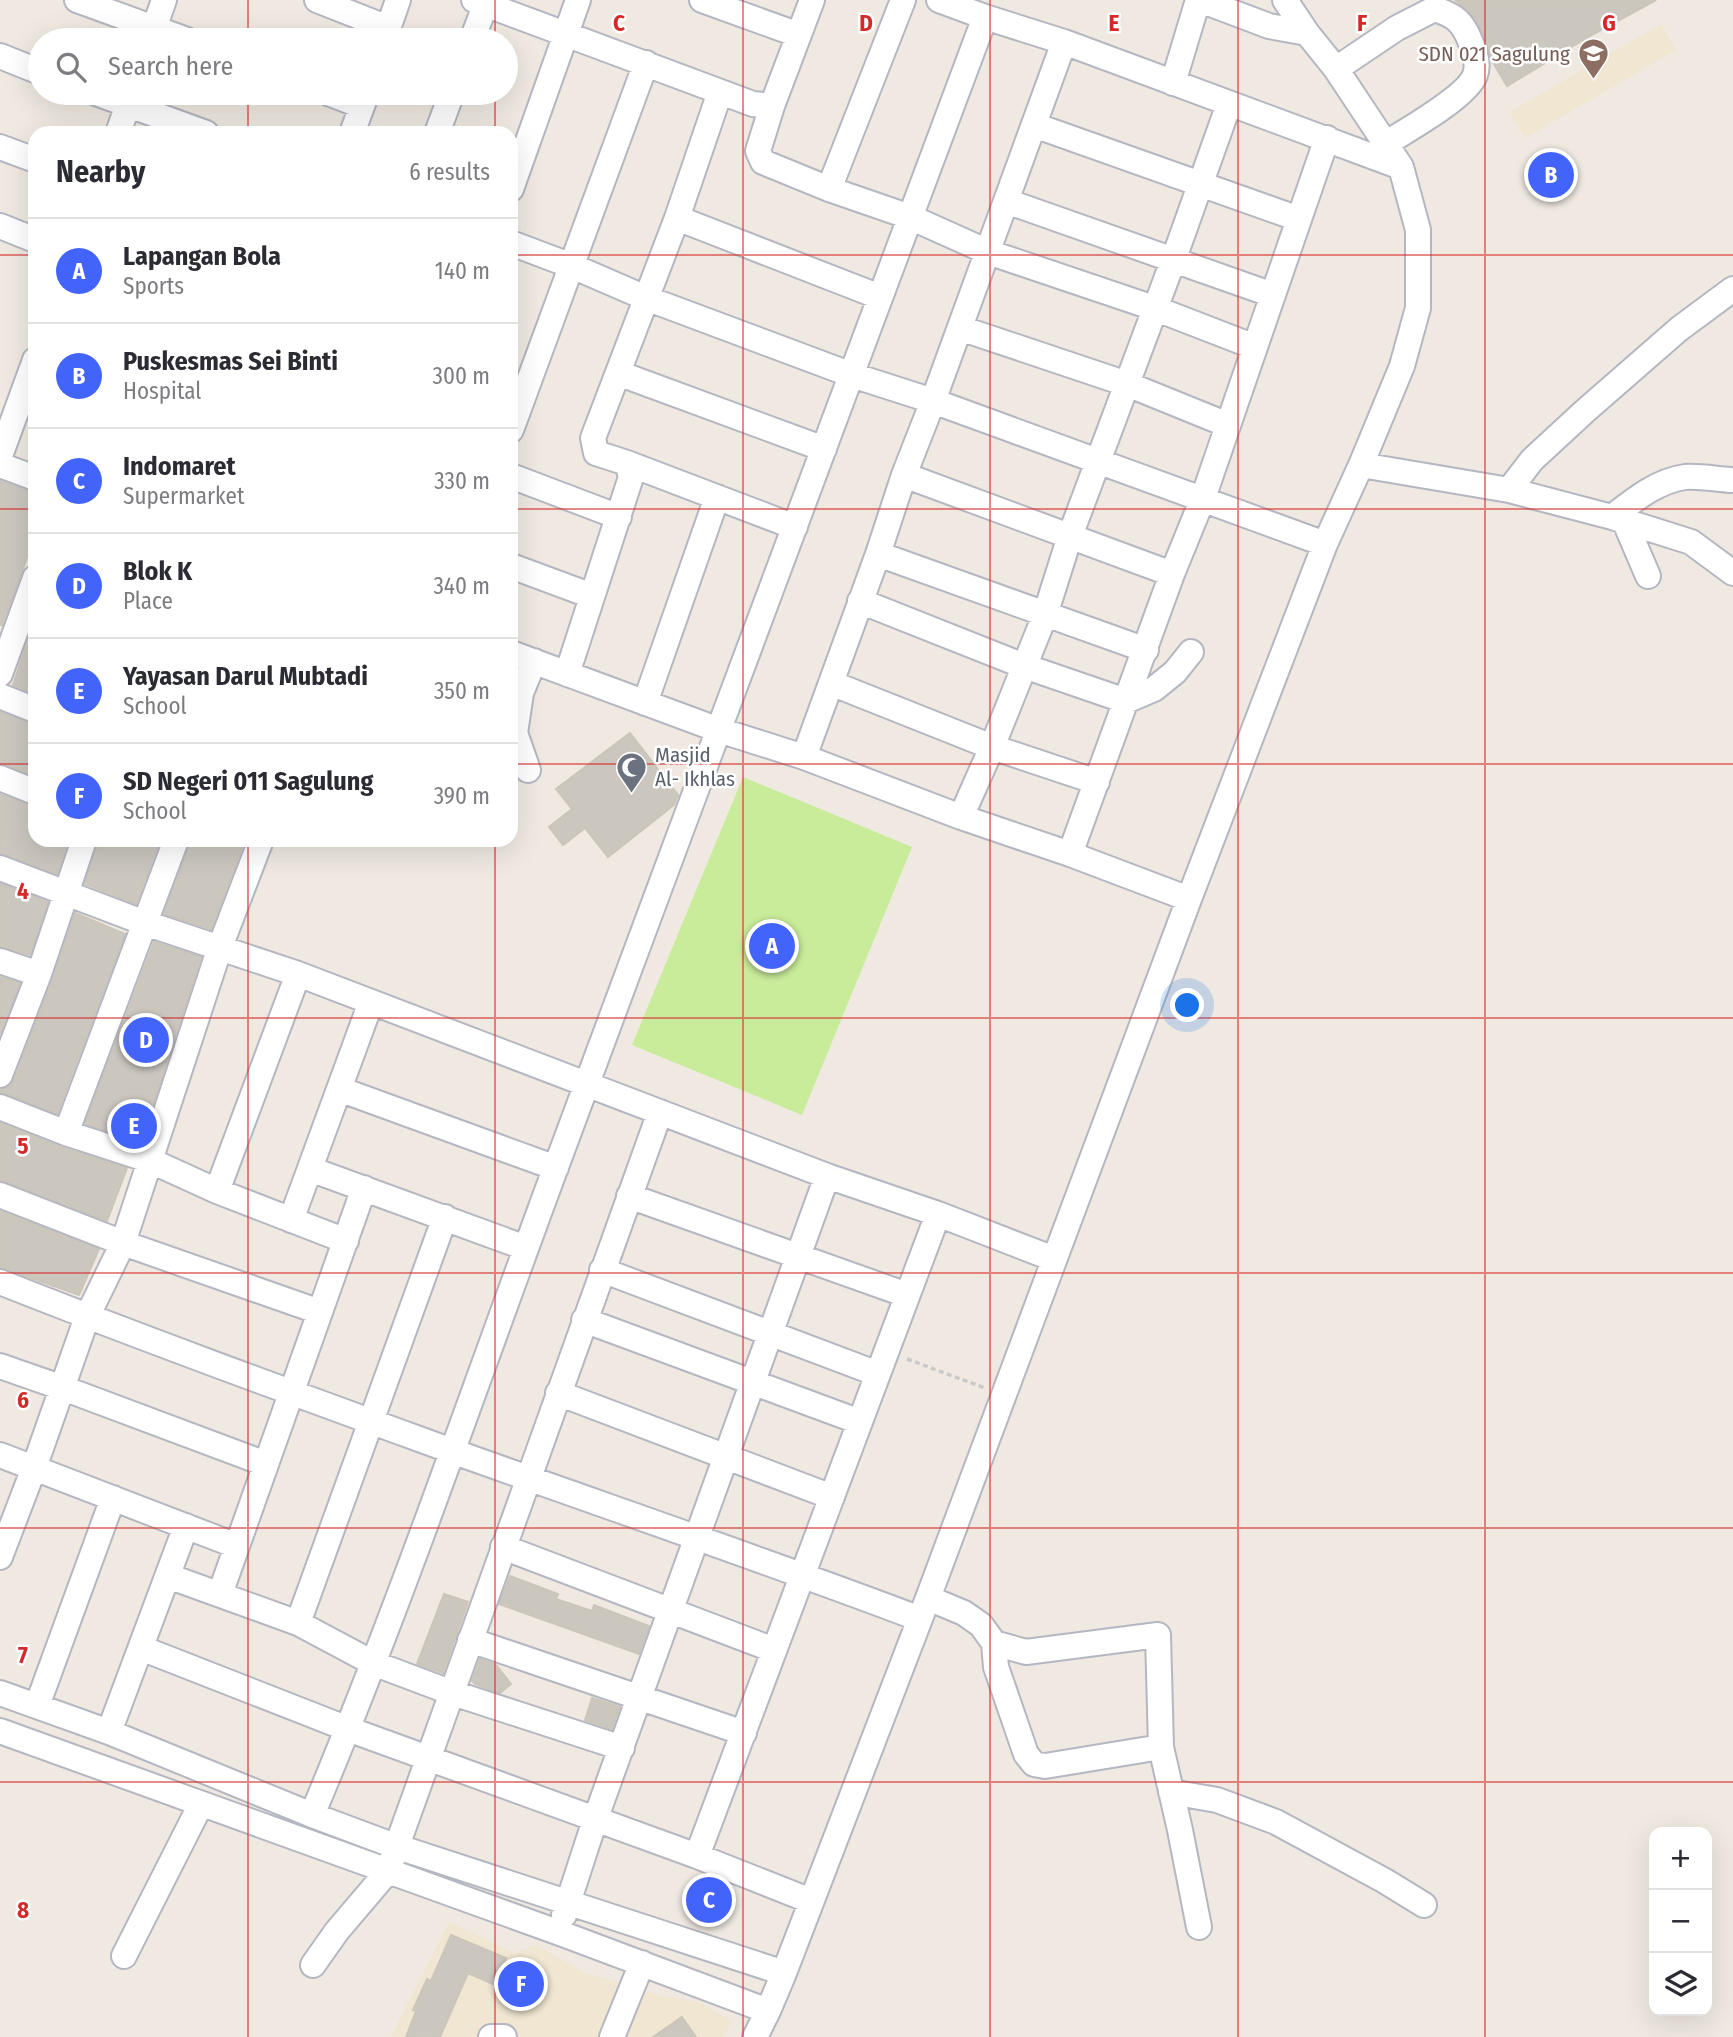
<!DOCTYPE html>
<meta charset="utf-8">
<style>
:root{--surface:#fff;--page:#f2f2f3;--text:#2b2b33;--muted:#7c7c81;--line:#e1e1e2;--accent:#4264fb}
body{margin:0;font-family:"Fira Sans Condensed",sans-serif;background:var(--page);color:var(--text)}
.controls{position:absolute;right:21px;bottom:21px;display:grid;overflow:hidden;border-radius:14px;box-shadow:0 7px 28px #0002}
.controls button{width:63px;height:63px;display:grid;place-items:center;padding:0;border:0;border-bottom:2px solid var(--line);background:var(--surface);color:var(--text);font:35px sans-serif}
.you{position:absolute;left:1188px;top:1006px;width:24px;height:24px;margin:-18px;border:5px solid #fff;border-radius:50%;background:#1a73e8;box-shadow:0 0 0 10px #1a73e833}
.badge{display:grid;place-items:center;width:46px;height:46px;border-radius:50%;background:var(--accent);color:#fff;font-size:23px;font-weight:700}
.pin{position:absolute;translate:-50% -50%;border:4px solid #fff;box-shadow:0 2px 7px #0006}
.list{margin:0;padding:0;list-style:none}
h2{display:flex;justify-content:space-between;align-items:center;height:91px;margin:0;padding:0 28px;font-size:30px}
h2 small{font-size:23px;font-weight:400;color:var(--muted)}
.list li{display:grid;grid-template-columns:46px 1fr auto;gap:21px;align-items:center;box-sizing:border-box;height:105px;padding:0 28px;border-top:2px solid var(--line)}
.list b{display:block;font-size:26px;white-space:nowrap}
.list p{margin:0;font-size:23px;white-space:nowrap;color:var(--muted)}
.list em{font-size:23px;font-style:normal;color:var(--muted)}
.icon{flex:none;width:38px;height:38px;fill:none;stroke:currentColor;stroke-width:2;stroke-linecap:round;stroke-linejoin:round}
.map{position:relative;flex:none;width:1733px;height:2037px;overflow:hidden}
.search{position:absolute;background:var(--surface);box-shadow:0 7px 28px #0002;left:28px;top:28px;width:490px;height:77px;display:flex;align-items:center;gap:18px;box-sizing:border-box;padding:0 24px;border-radius:38px;color:var(--muted);font-size:26px}
.panel{position:absolute;background:var(--surface);box-shadow:0 7px 28px #0002;left:28px;top:126px;width:490px;height:721px;border-radius:21px}
.map>svg:first-child{display:block}
.education{fill:#f0e6d1}
.pitch{fill:#c9ec9a}
.building{fill:#cbc7bf;stroke:#cbc5ba;stroke-width:2}
.lines{fill:none;stroke-linecap:round;stroke-linejoin:round}
.minor-casing{stroke:#b4b7c1;stroke-width:28}
.path{stroke:#c9c9c9;stroke-width:3.5;stroke-dasharray:5 3.5;stroke-linecap:butt}
.minor{stroke:#fff;stroke-width:24}
.grid{fill:none;stroke:#d62828;stroke-width:2;stroke-opacity:0.55}
.labels{text-anchor:middle;stroke-width:5;stroke-linejoin:round;paint-order:stroke}
.education-label{font-size:21px;fill:#785e54;stroke:#fff;text-anchor:end}
.worship-label{font-size:21px;fill:#5b616d;stroke:#fff;text-anchor:start}
.grid-label{font-size:23px;text-anchor:middle;font-weight:bold;fill:#d62828;stroke:#fff;stroke-width:5;stroke-linejoin:round;paint-order:stroke}
</style>
<div class="map">
<svg width="1733" height="2037" viewBox="0 0 1733 2037">
<rect width="100%" height="100%" fill="#efe9e1"/>
<path class="education" d="M1661,24L1676,50L1525,138L1510,112Z
M449,1922L515,1953L536,1945L586,1973L662,1996L699,2002L732,2021L723,2037H391Z"/>
<path class="pitch" d="M743,777L912,847L802,1115L632,1045Z"/>
<path class="building" d="M1455,0H1656L1588,37L1507,86L1491,59L1486,42L1477,21L1468,10Z
M1542,155L1563,177L1549,191L1528,168Z
M0,481L35,493V536L2,625H0Z
M32,628L35,629V694L13,685Z
M0,712L35,725V776L0,763Z
M630,733L678,795L674,805L608,857L585,828L563,845L549,827L572,809L556,789Z
M0,794L35,807V840H68L57,874L0,853Z
M98,840H160L136,904L85,884Z
M191,840H245L211,929L164,914Z
M0,884L48,902L30,955L0,947Z
M75,913L125,934L57,1114L0,1092V1090L9,1087L14,1080L53,979Z
M154,942L201,957L141,1142L85,1124Z
M0,977L20,983L0,1034Z
M0,1123L61,1147L127,1168L107,1221L0,1180Z
M0,1211L99,1249L79,1295L0,1267Z
M510,1576L558,1594L556,1599L592,1611L594,1605L649,1626L639,1654L499,1604Z
M444,1594L468,1602L443,1673L417,1664Z
M480,1659L496,1665L511,1684L500,1693L475,1684L472,1681Z
M592,1698L620,1707L612,1729L585,1720Z
M451,1935L506,1958L495,1985L468,1973L440,2037H406L416,2011L413,2010L427,1979L431,1981Z
M682,2017L696,2037H653Z"/>
<g class="lines">
<defs>
<path id="minor" d="M77,0L187,40
M317,0L388,28
M474,0L753,104L772,106
M702,0L799,35
M812,0L772,106L758,151L763,162L829,189L910,217L988,252L1154,308L1255,347
M939,0L985,17L1064,42L1401,167
M1200,0L1269,26L1307,33
M150,40L164,0
M384,40L398,0
M472,40L486,3
M0,56L40,72
M1336,69L1397,28L1434,9C1455,15 1463,22 1471,43C1475,53 1479,65 1475,75C1467,97 1407,130 1385,144
M1173,83L1198,0
M96,93L206,133
M328,93L362,106
M1034,125L1299,219
M118,133L132,93
M352,133L367,93
M437,133L452,93
M0,147L35,160
M511,189L578,0
M829,189L903,0
M1006,201L1273,295
M677,218L880,297
M0,226L35,240
M511,243L572,266L646,298L852,375L933,401L1325,544
M960,328L1127,384L1228,425
M618,373L824,449
M511,430L646,63
M0,456L35,360
M627,463L795,527
M0,465L35,478
M1361,465L1509,490L1612,517L1691,542L1733,573
M904,475L1172,574
M511,476L619,517
M1509,490L1532,460L1585,411L1679,329L1733,289
M1612,517C1634,500 1657,481 1685,477C1699,476 1716,479 1730,480
M1624,520L1648,576
M878,554L1146,650
M511,566L592,596
M860,601L1024,666L1126,701L1154,689L1175,672L1191,652
M511,653L719,730L804,757L961,817L1070,854L1189,899
M0,674L35,578
M567,674L631,477L627,463L596,453L593,438L677,218L720,92
M831,683L992,747L1097,782
M0,696L35,710
M645,703L717,497
M804,757L878,554L904,475L933,401L1064,42
M528,770L515,733L521,693L534,661
M0,778L35,792
M961,817L992,747L1045,615L1070,536L1173,261L1229,104
M1070,854L1172,574L1203,498L1327,138
M0,868L145,923L298,974L827,1176L938,1214L1054,1259
M0,961L39,974
M0,1075L39,974L84,840
M339,1089L556,1168
M0,1107L66,1133L149,1160L217,1191L346,1241
M66,1133L176,840
M310,1169L526,1248
M217,1191L298,974
M0,1195L123,1243L320,1312
M629,1196L907,1295
M291,1220L371,1002
M602,1270L878,1374
M0,1282C149,1341 301,1396 452,1451C608,1507 765,1560 920,1619
M584,1320L860,1422
M0,1366L63,1388L266,1464
M558,1393L832,1497
M0,1455L237,1546
M503,1547L774,1650
M0,1557L34,1468L87,1317L123,1243L220,947L261,840
M168,1576L298,1623L373,1663L450,1692L622,1748
M220,1594L364,1188
M928,1598L964,1613L981,1625L994,1643L996,1667L1026,1754L1034,1764L1045,1766L1161,1747L1180,1830L1199,1927
M298,1623L445,1217
M470,1640L744,1733
M994,1643L1026,1652L1158,1635L1161,1747
M141,1648L348,1729L697,1856L811,1901
M0,1693L109,1732L312,1815L395,1846L784,1973
M37,1706L113,1498
M0,1731L560,1933L768,2011
M109,1732L186,1526
M1171,1792L1217,1800L1276,1822L1385,1881L1424,1905
M312,1815C403,1599 478,1376 560,1156C701,776 843,396 985,17
M697,1856L938,1214
M564,1915L595,1820L827,1176
M124,1956L201,1804
M313,1965L337,1931L388,1871L660,1112
M491,2037H504
M612,2037L642,1963
M755,2037L768,2011L784,1973L928,1598L1189,899L1325,544L1361,465L1402,366L1418,308V230L1401,167L1336,69L1307,33L1285,0"/>
</defs>
<use href="#minor" class="minor-casing"/>
<path class="path" d="M907,1359L985,1388"/>
<use href="#minor" class="minor"/>
</g>
<path class="grid" d="M248,0V40M495,0V40M743,0V2037M990,0V2037M1238,0V2037M1485,0V2037M248,93V133M495,93V133M0,255H35M511,255H1733M0,509H35M511,509H1733M0,764H35M511,764H1733M248,840V2037M495,840V2037M0,1018H1733M0,1273H1733M0,1528H1733M0,1782H1733"/>
<defs>
<symbol id="school-pin" viewBox="-11 -11 22 30"><path d="M0 17L-7.5 6A9.5 9.5 0 1 1 7.5 6Z" fill="#8d6e63" stroke="#fff"/><path d="M0-5L7-2L0 1L-7-2ZM-4 1L0 2.5L4 1V4Q0 6-4 4Z" fill="#fff"/></symbol>
<symbol id="mosque-pin" viewBox="-11 -11 22 30"><path d="M0 17L-7.5 6A9.5 9.5 0 1 1 7.5 6Z" fill="#6b7280" stroke="#fff"/><path d="M3.5-4.9A6 6 0 1 0 3.5 4.9A5 5 0 1 1 3.5-4.9Z" fill="#fff"/></symbol>
</defs>
<g fill-rule="evenodd">
<use href="#school-pin" x="1576" y="36" width="35" height="47"/>
<use href="#mosque-pin" x="614" y="750" width="35" height="47"/>
</g>
<g class="labels">
<g class="education-label">
<text x="1570" y="61">SDN 021 Sagulung</text>
</g>
<g class="worship-label">
<text x="655" y="762">Masjid<tspan x="655" dy="24">Al- Ikhlas</tspan></text>
</g>
</g>
<g class="grid-label">
<text x="619" y="31">C</text>
<text x="866" y="31">D</text>
<text x="1114" y="31">E</text>
<text x="1362" y="31">F</text>
<text x="1609" y="31">G</text>
<text x="23" y="899">4</text>
<text x="23" y="1154">5</text>
<text x="23" y="1408">6</text>
<text x="23" y="1663">7</text>
<text x="23" y="1918">8</text>
</g>
</svg>
<div class="controls">
<button>+</button>
<button>−</button>
<button><svg class="icon" aria-label="layers" viewBox="0 0 24 24"><path d="M12 4l9 5-9 5-9-5zM3 14l9 5 9-5"/></svg></button>
</div>
<div class="you"></div>
<div class="pin badge" style="left:772px;top:946px">A</div>
<div class="pin badge" style="left:1551px;top:175px">B</div>
<div class="pin badge" style="left:709px;top:1900px">C</div>
<div class="pin badge" style="left:146px;top:1040px">D</div>
<div class="pin badge" style="left:134px;top:1126px">E</div>
<div class="pin badge" style="left:521px;top:1984px">F</div>
<div class="search"><svg class="icon" aria-label="search" viewBox="0 0 24 24"><circle cx="10" cy="10" r="6"/><path d="M15 15l6 6"/></svg>Search here</div>
<section class="panel">
<h2>Nearby<small>6 results</small></h2>
<ul class="list">
<li><span class="badge">A</span><div><b>Lapangan Bola</b><p>Sports</p></div><em>140 m</em></li>
<li><span class="badge">B</span><div><b>Puskesmas Sei Binti</b><p>Hospital</p></div><em>300 m</em></li>
<li><span class="badge">C</span><div><b>Indomaret</b><p>Supermarket</p></div><em>330 m</em></li>
<li><span class="badge">D</span><div><b>Blok K</b><p>Place</p></div><em>340 m</em></li>
<li><span class="badge">E</span><div><b>Yayasan Darul Mubtadi</b><p>School</p></div><em>350 m</em></li>
<li><span class="badge">F</span><div><b>SD Negeri 011 Sagulung</b><p>School</p></div><em>390 m</em></li>
</ul>
</section>
</div>
